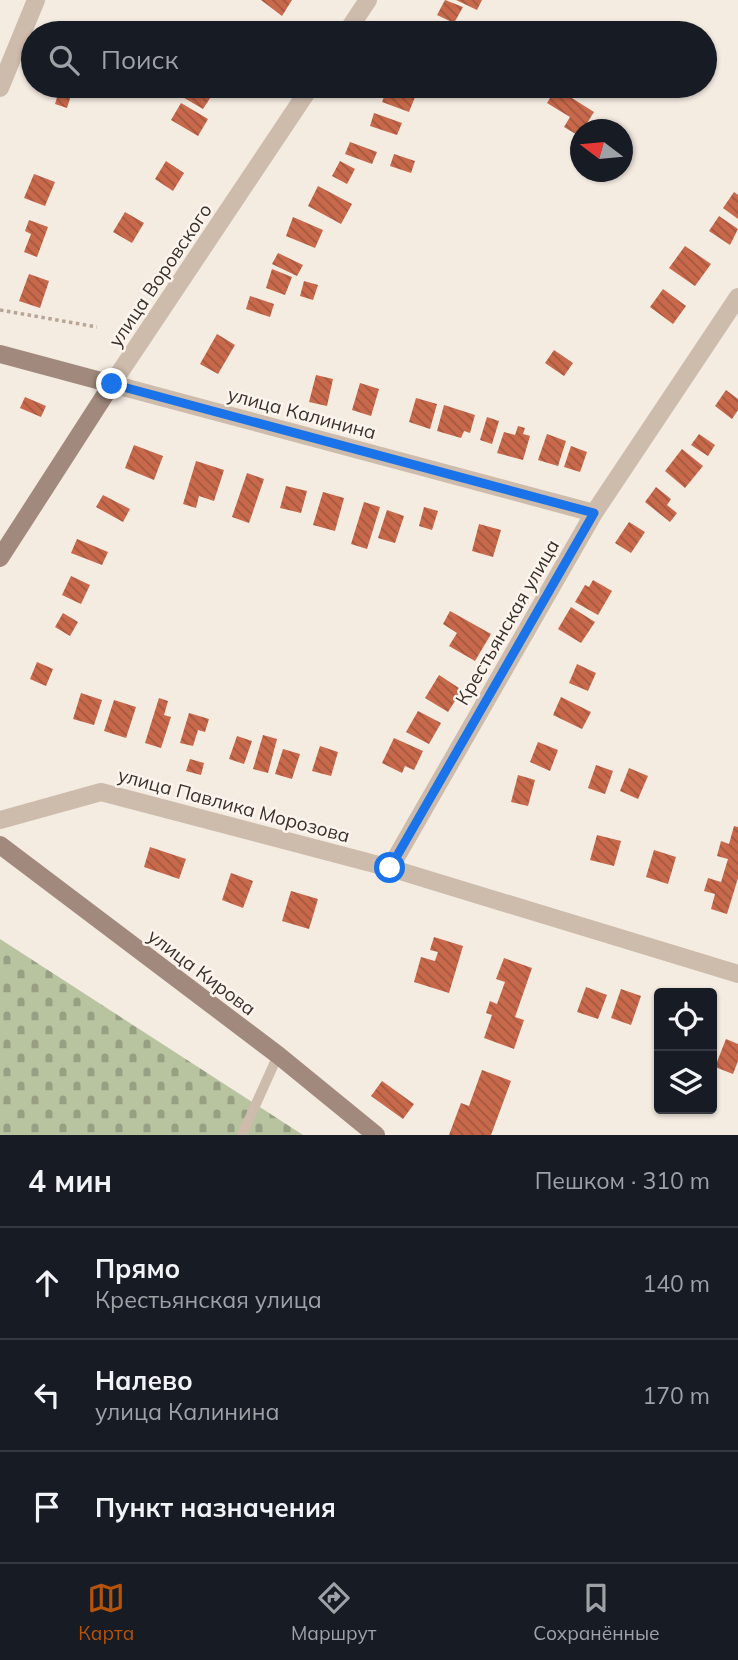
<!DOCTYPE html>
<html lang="ru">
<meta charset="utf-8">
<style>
:root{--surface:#171b24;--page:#20242c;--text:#f1f3f6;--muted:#9ea1a6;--line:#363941;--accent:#b45309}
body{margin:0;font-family:Mulish,sans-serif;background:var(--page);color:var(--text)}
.controls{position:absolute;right:21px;bottom:21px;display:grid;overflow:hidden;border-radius:7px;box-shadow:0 2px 5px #0004}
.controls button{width:63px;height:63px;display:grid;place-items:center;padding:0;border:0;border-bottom:2px solid var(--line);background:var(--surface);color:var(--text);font:35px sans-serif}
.compass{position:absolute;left:570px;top:119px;width:63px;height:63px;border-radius:50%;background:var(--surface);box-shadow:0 2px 5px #0004;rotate:286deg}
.stop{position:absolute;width:21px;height:21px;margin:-16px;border:5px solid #1a73e8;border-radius:50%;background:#fff}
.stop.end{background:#1a73e8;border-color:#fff;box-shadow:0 2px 7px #0008}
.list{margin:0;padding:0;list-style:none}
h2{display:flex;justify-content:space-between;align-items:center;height:91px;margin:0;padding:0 28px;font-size:30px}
h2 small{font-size:23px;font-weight:400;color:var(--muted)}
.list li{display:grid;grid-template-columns:46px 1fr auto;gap:21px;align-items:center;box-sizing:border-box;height:112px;padding:0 28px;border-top:2px solid var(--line)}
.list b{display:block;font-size:26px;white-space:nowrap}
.list p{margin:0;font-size:23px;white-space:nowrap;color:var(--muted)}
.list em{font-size:23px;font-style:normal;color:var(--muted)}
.icon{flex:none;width:38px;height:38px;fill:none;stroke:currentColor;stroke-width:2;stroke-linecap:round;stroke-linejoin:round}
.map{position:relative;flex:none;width:738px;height:1135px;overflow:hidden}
.search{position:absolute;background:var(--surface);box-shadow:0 2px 5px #0004;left:21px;right:21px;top:21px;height:77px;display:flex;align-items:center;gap:18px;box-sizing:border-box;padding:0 24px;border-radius:38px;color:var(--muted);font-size:26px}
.sheet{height:427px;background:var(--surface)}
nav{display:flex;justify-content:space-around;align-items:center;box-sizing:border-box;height:98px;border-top:2px solid var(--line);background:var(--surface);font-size:19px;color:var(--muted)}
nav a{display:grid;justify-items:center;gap:4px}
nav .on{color:var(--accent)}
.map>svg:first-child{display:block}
.cemetery{fill:url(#cemetery-stones)}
.building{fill:url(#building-back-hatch)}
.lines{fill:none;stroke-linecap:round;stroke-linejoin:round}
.path{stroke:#b9a596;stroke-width:3.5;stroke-dasharray:3.5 3.5;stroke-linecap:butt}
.lane{stroke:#cdbbac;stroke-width:10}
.street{stroke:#cdbbac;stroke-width:18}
.secondary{stroke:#a18a7d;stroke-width:18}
.route{stroke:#1a73e8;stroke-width:9}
.labels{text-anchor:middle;stroke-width:5;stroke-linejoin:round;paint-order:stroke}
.street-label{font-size:19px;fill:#3b302b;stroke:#fbf5ee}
</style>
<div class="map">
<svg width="738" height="1135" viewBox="0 0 738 1135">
<defs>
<pattern id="cemetery-stones" width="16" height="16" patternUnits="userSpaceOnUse" patternTransform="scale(1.75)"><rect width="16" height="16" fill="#b8c4a0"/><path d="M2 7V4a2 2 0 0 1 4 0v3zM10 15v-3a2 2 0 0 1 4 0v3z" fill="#97a083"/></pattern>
<pattern id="building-back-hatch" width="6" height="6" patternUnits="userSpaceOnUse" patternTransform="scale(1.75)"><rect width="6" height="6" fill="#c8694b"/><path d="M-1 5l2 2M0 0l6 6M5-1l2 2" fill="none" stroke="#a4573f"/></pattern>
</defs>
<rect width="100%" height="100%" fill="#f4ebe1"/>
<path class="cemetery" d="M0,939L303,1135H0Z"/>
<path class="building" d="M261,0H292L282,16Z
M445,0L463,7L454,23L437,15Z
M456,0H482L477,10Z
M53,86H74L67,108L55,104L59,91L52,89Z
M171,86H210L216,89L203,109L169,89Z
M388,87L415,97L409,112L382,102Z
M556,88L594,112L579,136L564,127L570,117L547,103Z
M181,103L208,119L198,136L171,120Z
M374,113L402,123L397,135L370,126Z
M350,142L377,152L372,164L345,154Z
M394,154L415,161L411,173L390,166Z
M166,161L184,173L173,191L155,179Z
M340,161L355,169L347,184L332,176Z
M34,174L55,182L45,206L24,198Z
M318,186L352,204L341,224L308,206Z
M734,192L738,195V219L723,208Z
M125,212L144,223L132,243L113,232Z
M719,216L738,229L730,245L709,231Z
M293,217L323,230L315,248L286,236Z
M29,220L48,227L37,257L24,252L31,234L25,231Z
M685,246L711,264L695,286L669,268Z
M278,253L303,265L297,276L272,264Z
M272,269L292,277L285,295L266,288Z
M29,274L49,281L40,308L19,301Z
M304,281L318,285L313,300L300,296Z
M663,289L686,306L673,324L650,307Z
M250,296L274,304L270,317L246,309Z
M217,334L235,345L218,374L200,364Z
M554,350L573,363L564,376L545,363Z
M316,375L333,379L327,406L309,402Z
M360,383L379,389L371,416L352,410Z
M726,390L738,399V410L732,419L715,406Z
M25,397L46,406L41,417L20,408Z
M416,398L437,404L430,429L409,422Z
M444,405L475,415L470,433L464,431L461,438L437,431Z
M487,417L499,421L492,444L480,440Z
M518,426L525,428L523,434L530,436L523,460L497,453L504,432L515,435Z
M547,434L566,441L558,466L538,460Z
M699,434L715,445L708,456L691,445Z
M134,445L163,456L154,480L125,468Z
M571,446L587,452L580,472L564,467Z
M682,449L703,466L685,488L665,471Z
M196,461L224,470L214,501L199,496L196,508L183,504Z
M247,473L264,479L249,523L232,517Z
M286,486L307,491L301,513L280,508Z
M656,487L671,499L667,505L677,513L670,522L645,502Z
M323,492L344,498L335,531L313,525Z
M103,495L130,509L123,522L96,507Z
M364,502L380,507L367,549L351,544Z
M424,507L438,511L432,530L419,526Z
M387,510L404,516L395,543L378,538Z
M629,522L645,532L631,553L615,543Z
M479,524L501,530L493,557L472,551Z
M77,539L108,552L102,565L71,553Z
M71,576L90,585L81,604L62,595Z
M593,580L612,591L598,615L575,602L585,585L589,587Z
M571,607L595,622L581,643L558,629Z
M450,611L491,634L475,661L449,646L457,633L443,624Z
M63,613L78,622L70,636L55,627Z
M37,662L53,669L46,686L30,679Z
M577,664L596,673L588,691L569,683Z
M439,675L462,690L448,712L425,698Z
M81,693L102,700L94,725L73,719Z
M561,697L591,712L582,729L553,715Z
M159,698L168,701L164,715L171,717L161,748L145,743Z
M114,700L136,707L126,738L104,731Z
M418,711L441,723L429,744L406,732Z
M189,713L209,719L205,732L198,730L193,746L180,743Z
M263,735L277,739L268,773L253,769Z
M237,736L252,741L244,764L229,759Z
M394,738L423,751L414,770L405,766L402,773L382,763Z
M538,742L558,750L550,771L530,762Z
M320,746L338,752L331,776L312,771Z
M283,749L300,754L292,779L275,774Z
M190,759L204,763L201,775L186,771Z
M596,765L613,771L605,794L588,788Z
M629,768L648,776L638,799L620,791Z
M518,775L535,780L528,806L511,802Z
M734,826L738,827V878L727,914L711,909L715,894L704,891L708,878L721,882L728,859L717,856L721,841L729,844Z
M597,835L621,841L614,866L590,860Z
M150,847L186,859L179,879L144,867Z
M654,850L676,857L668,884L646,877Z
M231,873L253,881L243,908L222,900Z
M291,891L318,899L309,929L282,921Z
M434,937L463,946L449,993L414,982L421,957L435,961L438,952L430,950Z
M504,958L532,968L515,1017L524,1020L514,1049L484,1038L492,1015L486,1013L490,1001L497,1004L505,982L496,979Z
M586,987L607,995L598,1019L577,1012Z
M621,989L641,996L631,1025L611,1018Z
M726,1039L738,1044V1061L733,1074L715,1067Z
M482,1070L511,1081L491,1135H449L461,1103L469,1106Z
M382,1081L414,1104L403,1119L371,1096Z"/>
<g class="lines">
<path class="path" d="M0,310L97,327"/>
<path class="lane" d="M242,1135L278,1055"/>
<path class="street" d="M346,33L368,0
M311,86L112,384L594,513
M0,88L36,0
M0,820L101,792L390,868L738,974
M390,868L594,513L738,297"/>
<path class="secondary" d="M0,354L112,384L0,558
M0,845L278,1055L376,1135"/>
</g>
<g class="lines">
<path class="route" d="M112,384L594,513L390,868"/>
</g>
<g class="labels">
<g class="street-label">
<text transform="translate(160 275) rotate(-56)" y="7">улица Воровского</text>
<text transform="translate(302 413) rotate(15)" y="7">улица Калинина</text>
<text transform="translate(507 622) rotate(-60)" y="7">Крестьянская улица</text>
<text transform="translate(234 805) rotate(15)" y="7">улица Павлика Морозова</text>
<text transform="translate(202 972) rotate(37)" y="7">улица Кирова</text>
</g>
</g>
</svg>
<div class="controls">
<button><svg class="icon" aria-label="locate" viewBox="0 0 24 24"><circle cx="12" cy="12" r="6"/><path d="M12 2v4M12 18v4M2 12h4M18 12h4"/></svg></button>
<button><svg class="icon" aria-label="layers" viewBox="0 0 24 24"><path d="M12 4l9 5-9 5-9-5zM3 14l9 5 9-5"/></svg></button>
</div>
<svg class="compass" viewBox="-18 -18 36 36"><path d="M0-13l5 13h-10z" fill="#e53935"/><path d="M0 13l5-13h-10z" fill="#9ea1a6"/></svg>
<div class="stop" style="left:390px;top:868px"></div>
<div class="stop end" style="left:112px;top:384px"></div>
<div class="search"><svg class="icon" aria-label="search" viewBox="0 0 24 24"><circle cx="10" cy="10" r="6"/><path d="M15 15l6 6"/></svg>Поиск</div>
</div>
<section class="sheet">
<h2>4 мин<small>Пешком · 310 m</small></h2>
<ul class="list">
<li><svg class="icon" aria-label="ahead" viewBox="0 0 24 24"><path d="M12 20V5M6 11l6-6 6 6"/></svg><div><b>Прямо</b><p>Крестьянская улица</p></div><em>140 m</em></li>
<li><svg class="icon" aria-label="left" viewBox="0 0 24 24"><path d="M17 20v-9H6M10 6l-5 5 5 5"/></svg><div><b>Налево</b><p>улица Калинина</p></div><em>170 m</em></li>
<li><svg class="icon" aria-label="arrive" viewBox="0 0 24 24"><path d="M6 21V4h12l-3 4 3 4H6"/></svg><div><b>Пункт назначения</b></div></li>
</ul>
</section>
<nav>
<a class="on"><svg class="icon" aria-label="map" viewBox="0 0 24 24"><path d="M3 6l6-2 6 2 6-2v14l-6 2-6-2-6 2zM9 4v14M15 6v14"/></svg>Карта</a>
<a><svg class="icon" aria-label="directions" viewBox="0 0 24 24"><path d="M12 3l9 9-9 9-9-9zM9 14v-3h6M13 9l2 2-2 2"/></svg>Маршрут</a>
<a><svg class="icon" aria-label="saved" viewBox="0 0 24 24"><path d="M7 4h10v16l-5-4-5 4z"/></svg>Сохранённые</a>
</nav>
